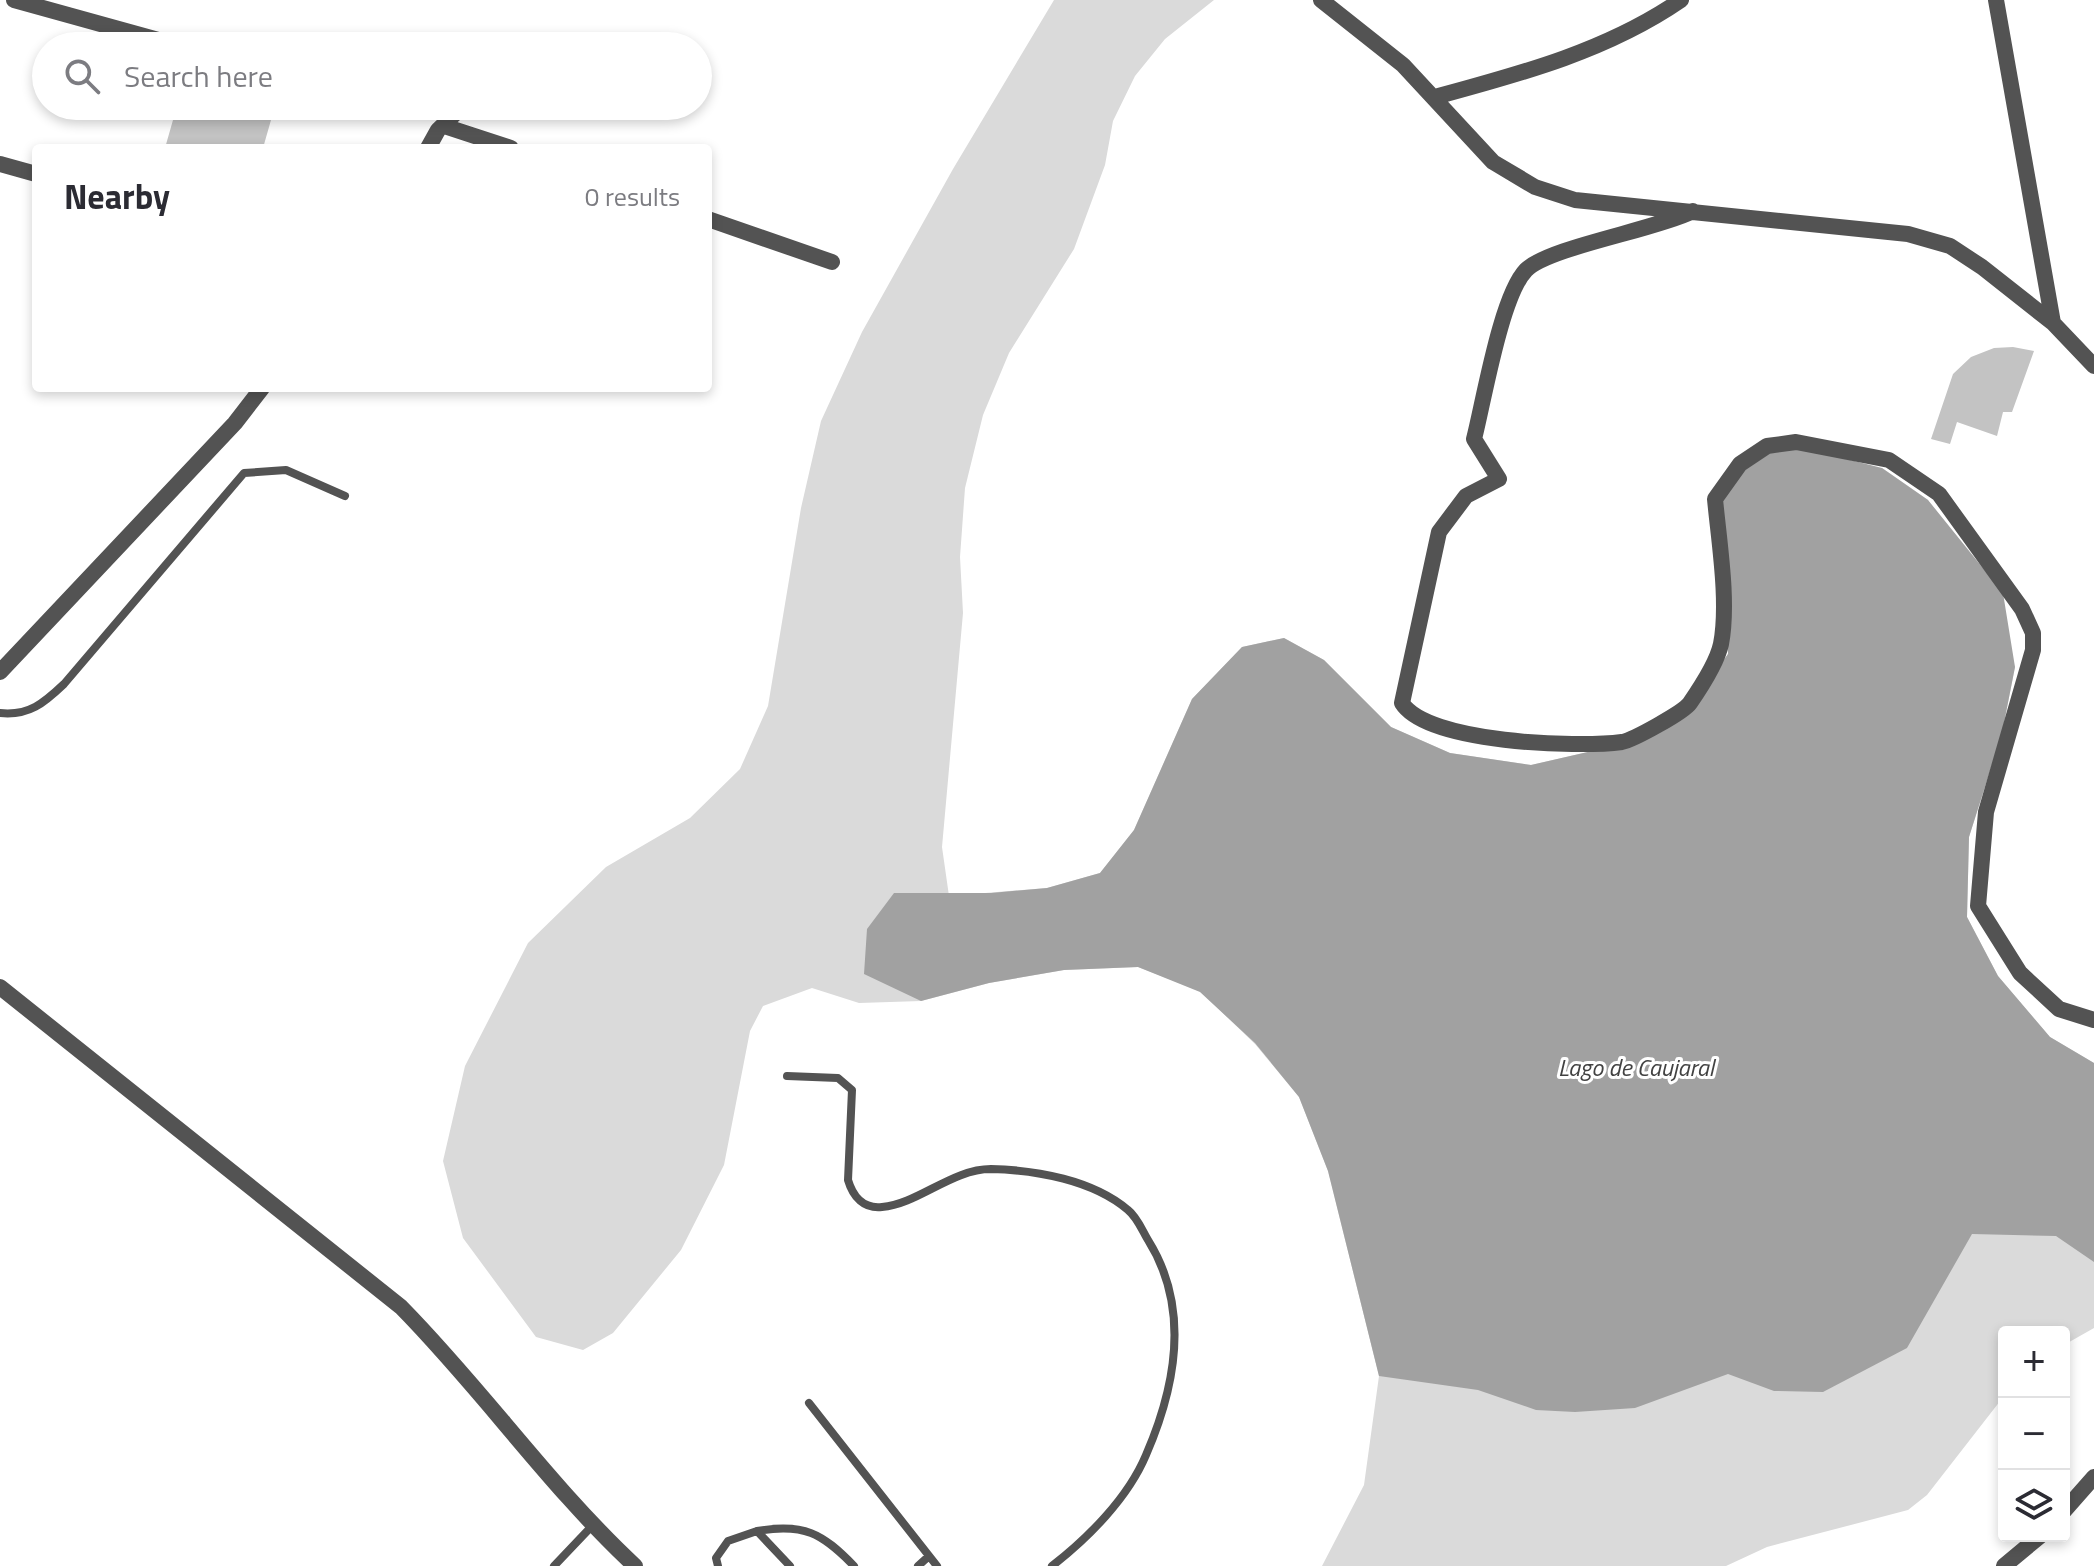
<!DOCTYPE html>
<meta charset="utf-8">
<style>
:root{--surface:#fff;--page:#f7f7f7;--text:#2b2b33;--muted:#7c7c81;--line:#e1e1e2}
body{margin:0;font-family:"Titillium Web",sans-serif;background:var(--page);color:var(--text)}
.controls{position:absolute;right:24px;bottom:24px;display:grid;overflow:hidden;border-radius:8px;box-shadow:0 4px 12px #0003}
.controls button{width:72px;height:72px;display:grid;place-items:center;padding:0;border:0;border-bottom:2px solid var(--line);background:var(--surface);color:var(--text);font:40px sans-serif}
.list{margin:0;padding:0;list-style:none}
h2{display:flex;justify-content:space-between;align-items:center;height:104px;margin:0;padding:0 32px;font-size:34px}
h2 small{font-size:26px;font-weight:400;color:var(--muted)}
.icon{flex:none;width:44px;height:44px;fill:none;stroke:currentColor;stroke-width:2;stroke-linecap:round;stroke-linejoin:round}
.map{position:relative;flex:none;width:2094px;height:1566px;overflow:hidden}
.search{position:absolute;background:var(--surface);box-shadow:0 4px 12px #0003;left:32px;top:32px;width:680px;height:88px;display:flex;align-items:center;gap:20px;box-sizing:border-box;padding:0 28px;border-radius:44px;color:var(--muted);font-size:30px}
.panel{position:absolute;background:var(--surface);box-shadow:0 4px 12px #0003;left:32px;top:144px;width:680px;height:248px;border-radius:8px}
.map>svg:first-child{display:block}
.green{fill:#dadada}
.water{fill:#a1a1a1}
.building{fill:#c3c3c3}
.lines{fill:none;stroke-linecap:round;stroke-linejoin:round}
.service{stroke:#535353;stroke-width:8}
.minor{stroke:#535353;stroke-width:16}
.labels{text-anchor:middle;stroke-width:6;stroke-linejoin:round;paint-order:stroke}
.water-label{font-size:24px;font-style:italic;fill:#424242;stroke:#fff}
</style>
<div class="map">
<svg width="2094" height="1566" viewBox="0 0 2094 1566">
<rect width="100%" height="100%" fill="#fff"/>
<path class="green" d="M1054,0H1214L1165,39L1135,76L1113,121L1105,165L1074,249L1009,353L983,415L965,488L960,557L963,613L942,847L949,896L1047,888L1100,873L1134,830L1192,699L1242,647L1284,638L1324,660L1391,727L1450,753L1531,765L1627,743L1689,710L1728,654L1727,568L1882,468L1928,500L2015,667L2002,733L1969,837L1967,917L1998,976L2050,1037L2094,1063V1328L2064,1345V1332H2004V1396L1927,1495L1908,1510L1767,1547L1726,1566H1322L1364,1485L1379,1376L1328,1171L1299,1097L1255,1044L1200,991L1138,967L1064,970L989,983L921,1001L859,1003L812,988L763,1006L750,1031L724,1165L681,1250L613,1333L583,1350L536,1337L463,1238L443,1161L465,1066L528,943L606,867L690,818L740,769L768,706L801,508L821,421L862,332L953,169Z"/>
<path class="water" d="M1803,448L1882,468L1928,500L2003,593L2015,667L2002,733L1969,837L1967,917L1998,976L2050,1037L2094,1063V1262L2056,1236L1972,1234L1907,1348L1823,1392L1774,1391L1728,1374L1635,1408L1575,1412L1536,1410L1478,1390L1379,1376L1328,1171L1299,1097L1255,1043L1200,992L1138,967L1064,970L989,983L921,1001L864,974L867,929L894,893H991L1047,888L1100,873L1134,830L1192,699L1242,647L1284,638L1324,660L1391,727L1450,753L1531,765L1627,743L1689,710L1728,654L1727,568L1719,500L1751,456Z"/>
<path class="building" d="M177,106H275L263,148H165Z
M2013,347L2034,351L2012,412H2003L1997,436L1957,422L1950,444L1931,439L1953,374L1971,357L1994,348Z"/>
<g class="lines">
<path class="service" d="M0,713C29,716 44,703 64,684L244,473L286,470L345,496
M787,1076L838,1078L852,1090L848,1180C853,1197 864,1209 882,1207C918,1204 952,1169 991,1169C1036,1170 1093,1180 1128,1210C1137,1217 1142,1230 1148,1240C1190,1307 1176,1386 1146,1455C1128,1498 1088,1538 1052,1566
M809,1403L937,1566
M554,1566L592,1526
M718,1566L716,1558L728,1541L757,1531
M790,1566L757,1531C804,1523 822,1533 854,1566
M918,1566L929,1556"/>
<path class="minor" d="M14,0L180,46
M1321,0L1403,65L1493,162L1535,187L1575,200L1908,234L1950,246L1982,267L2053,323L2094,366
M1996,0L2053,323
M518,46L521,43
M1435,97C1520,74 1607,51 1681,0
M444,126L511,148
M428,148L438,130L463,106
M0,164L36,174
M1693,211C1655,230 1549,247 1526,270C1501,296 1484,400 1474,439L1499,479L1466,496L1439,532L1402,703C1427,743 1577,748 1622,742C1633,740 1684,712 1690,703C1701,687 1717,663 1721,644C1729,602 1719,542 1715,499L1740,464L1767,446L1796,442L1889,460L1939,494L2022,609L2033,633V650L1986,812L1978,906L2020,973L2059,1009L2094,1020
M708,219L832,262
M0,672L235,423L262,388
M0,987L401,1307C483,1390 550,1487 635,1566
M2064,1511L2094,1477
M2004,1566L2040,1536"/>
</g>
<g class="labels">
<g class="water-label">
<text x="1636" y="1076">Lago de Caujaral</text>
</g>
</g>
</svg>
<div class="controls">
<button>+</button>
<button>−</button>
<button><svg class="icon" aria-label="layers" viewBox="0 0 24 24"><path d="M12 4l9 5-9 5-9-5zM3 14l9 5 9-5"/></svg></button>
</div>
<div class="search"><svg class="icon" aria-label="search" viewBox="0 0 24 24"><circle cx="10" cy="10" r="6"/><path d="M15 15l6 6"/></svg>Search here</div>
<section class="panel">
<h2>Nearby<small>0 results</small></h2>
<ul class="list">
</ul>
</section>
</div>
